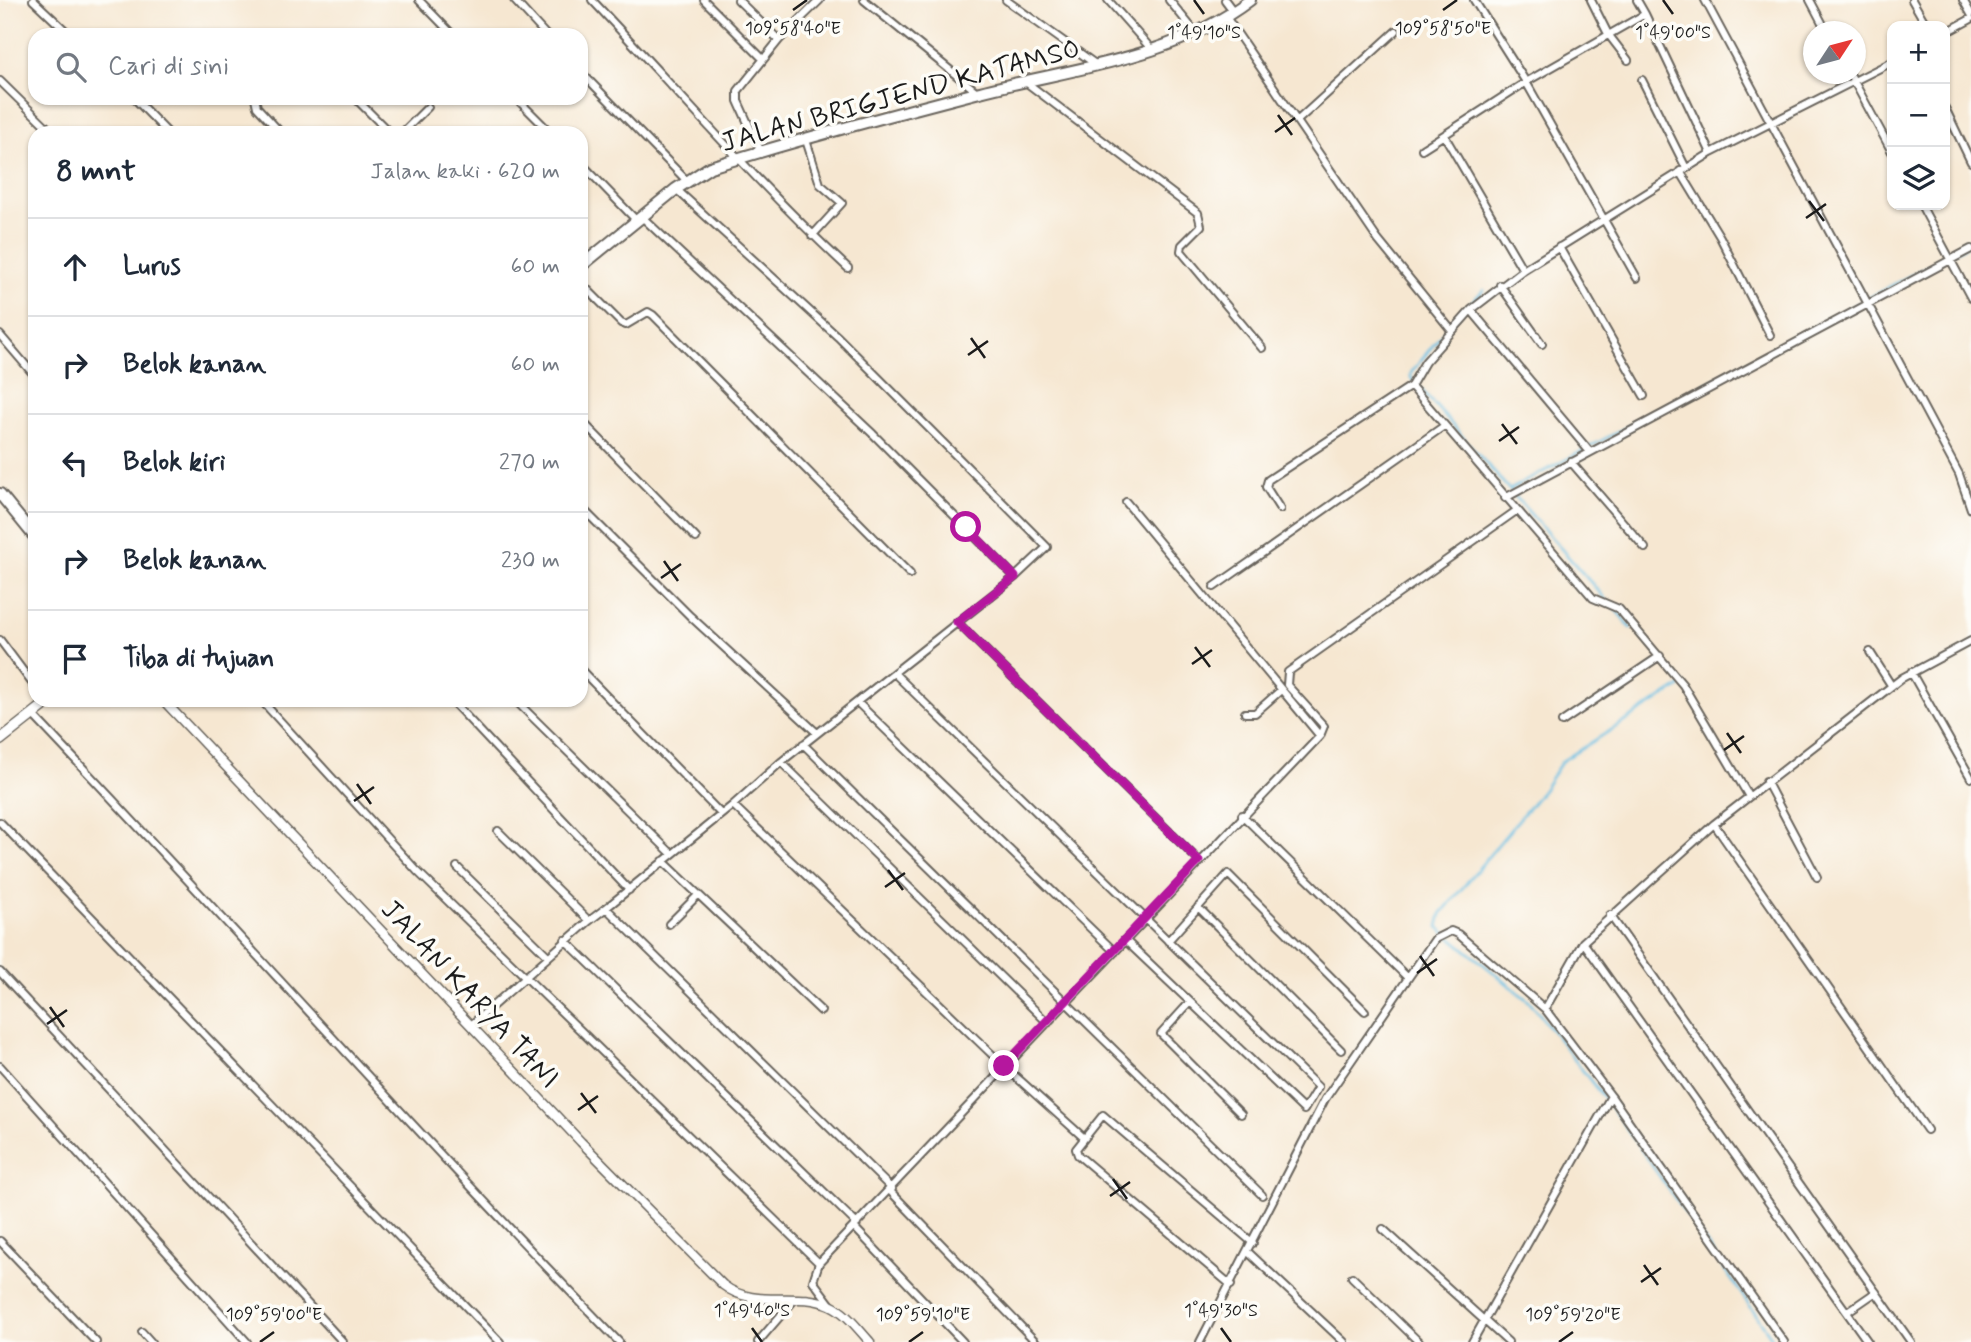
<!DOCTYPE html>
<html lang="id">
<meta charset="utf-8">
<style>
:root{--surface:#fff;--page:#f6f6f7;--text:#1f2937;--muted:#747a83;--line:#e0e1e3}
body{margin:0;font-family:Mynerve,sans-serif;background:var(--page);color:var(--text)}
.controls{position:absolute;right:21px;top:21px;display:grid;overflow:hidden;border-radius:14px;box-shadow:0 2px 5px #0004}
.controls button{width:63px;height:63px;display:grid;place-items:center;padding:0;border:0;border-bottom:2px solid var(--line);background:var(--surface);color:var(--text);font:35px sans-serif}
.compass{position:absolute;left:1803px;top:21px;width:63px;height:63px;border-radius:50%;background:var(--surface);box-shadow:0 2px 5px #0004;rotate:54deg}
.stop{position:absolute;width:21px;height:21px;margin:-16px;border:5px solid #b5179e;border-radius:50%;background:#fff}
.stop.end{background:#b5179e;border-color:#fff;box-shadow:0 2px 7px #0008}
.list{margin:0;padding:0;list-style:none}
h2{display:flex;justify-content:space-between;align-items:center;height:91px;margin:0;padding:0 28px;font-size:30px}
h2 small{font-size:23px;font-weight:400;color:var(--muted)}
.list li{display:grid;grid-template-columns:46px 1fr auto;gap:21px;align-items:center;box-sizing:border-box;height:98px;padding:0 28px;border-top:2px solid var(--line)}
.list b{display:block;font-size:26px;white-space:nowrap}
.list em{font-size:23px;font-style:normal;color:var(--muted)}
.icon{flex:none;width:38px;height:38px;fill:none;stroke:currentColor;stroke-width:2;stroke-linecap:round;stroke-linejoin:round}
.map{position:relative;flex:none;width:1971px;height:1342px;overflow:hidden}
.search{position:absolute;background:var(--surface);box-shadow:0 2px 5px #0004;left:28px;top:28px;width:560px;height:77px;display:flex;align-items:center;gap:18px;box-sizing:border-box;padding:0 24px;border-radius:21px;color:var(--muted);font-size:26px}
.panel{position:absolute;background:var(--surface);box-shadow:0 2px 5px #0004;left:28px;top:126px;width:560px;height:581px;border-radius:21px}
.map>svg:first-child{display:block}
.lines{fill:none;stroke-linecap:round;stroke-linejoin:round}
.stream{stroke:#65bde2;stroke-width:2.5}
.minor-casing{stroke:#68635b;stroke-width:10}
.tertiary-casing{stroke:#68635b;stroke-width:11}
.primary-casing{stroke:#68635b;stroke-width:13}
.trunk-casing{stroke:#68635b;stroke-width:14}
.minor{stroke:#fff;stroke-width:6}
.tertiary{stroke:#fff;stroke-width:8}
.primary{stroke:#fff;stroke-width:10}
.trunk{stroke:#fff;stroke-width:10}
.route{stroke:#b5179e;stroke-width:9}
.ticks{fill:none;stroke:#1c1c1c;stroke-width:2.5}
.labels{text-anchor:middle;stroke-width:7;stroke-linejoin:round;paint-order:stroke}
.street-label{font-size:28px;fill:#1c1c1c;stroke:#fdfcf7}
.ticks-label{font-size:18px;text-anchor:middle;fill:#1c1c1c;stroke:#fdfcf7;stroke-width:7;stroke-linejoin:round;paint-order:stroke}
</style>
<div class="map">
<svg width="1971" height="1342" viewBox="0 0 1971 1342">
<rect width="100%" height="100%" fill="#fdfcf7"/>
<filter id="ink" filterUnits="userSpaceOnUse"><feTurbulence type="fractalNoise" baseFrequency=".0143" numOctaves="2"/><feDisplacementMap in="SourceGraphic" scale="14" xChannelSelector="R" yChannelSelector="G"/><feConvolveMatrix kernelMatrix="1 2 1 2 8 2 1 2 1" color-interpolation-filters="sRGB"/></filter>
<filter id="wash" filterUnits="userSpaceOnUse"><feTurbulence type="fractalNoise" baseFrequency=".00686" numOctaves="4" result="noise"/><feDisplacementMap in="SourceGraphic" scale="28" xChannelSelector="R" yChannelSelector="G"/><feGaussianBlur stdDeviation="1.57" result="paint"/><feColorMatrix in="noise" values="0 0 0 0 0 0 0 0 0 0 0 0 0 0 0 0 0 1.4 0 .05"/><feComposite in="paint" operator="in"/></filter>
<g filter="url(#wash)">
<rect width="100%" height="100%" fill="#f6e7d1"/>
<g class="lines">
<path class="stream" d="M1484,290L1453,320L1411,373V378L1608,602
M1511,489L1971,243
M1615,609L1631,628
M1681,686L1562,761L1543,790L1441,914L1438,927L1531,1003L1619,1118L1775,1342"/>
</g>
</g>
<g filter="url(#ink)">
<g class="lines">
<defs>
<path id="minor" d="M33,0L70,35
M419,0L453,35
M514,0L546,35
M592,0C677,90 757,184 848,268
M704,0L762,58
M738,0L779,40L820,0
M864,0L977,92
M1006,0L1098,66
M1108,0L1153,51
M1169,0L1196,33
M1225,0L1234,12
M1474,0L1526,82L1637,278
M1591,0L1608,34L1628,60
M1705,0L1959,474L1971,509
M1810,0L1827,32
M1912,0L1927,26
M1963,0L1971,14
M1645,14L1711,153
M1226,17L1378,240L1452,331
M1945,33L1971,19
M320,35L325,30
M581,72L687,181
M1850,74L1892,152
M1642,80L1686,168
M0,81L53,133
M1027,83L1198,213L1201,226L1182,245L1181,251L1262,348
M134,98L168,133
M255,98L257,107L281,133
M355,98L390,133
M516,98L551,133
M1945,108L1971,162
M1298,120L1396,31
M402,133L428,107
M806,140L820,184L842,203L812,236
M1422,149L1444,135
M761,152L738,101V91L779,40
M581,163L637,221
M1680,171L1720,237L1770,335
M1921,205L1971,298
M642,217L873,434L1015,577
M1559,247L1644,396
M1523,270L1444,135L1526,82L1645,14L1637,0
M581,283L621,323L626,325L648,312L653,315L910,574
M1500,285L1542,344
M1471,310L1590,452
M0,335L35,376
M581,420L696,538
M1571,462L1645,548
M1505,498L1971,249
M581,507L690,616L817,733
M1280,509L1266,487L1268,480L1411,386
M25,525L35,518
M1214,587L1444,426
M957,622L1199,861
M0,640L35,687
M1870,652L1891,685
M581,670L721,814
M1911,672L1971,778
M894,673L1318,1087L1304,1110L1125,940
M261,700L417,871L819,1263L813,1281L831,1305
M451,700L629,890
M515,700L672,854
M857,702L1115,952
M1245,713H1255L1281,690
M33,715C230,922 419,1137 619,1342
M1562,722L1660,656
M1320,736L1324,726L1287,685L1288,672L1516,511
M803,744L1262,1195
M781,762L1048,1023
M1766,781L1817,877
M1748,795L1683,685L1619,609L1593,598L1411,386L1425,362L1471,310L1523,270L1711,153L1892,62
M733,805L1004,1066L1083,1137
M1242,815L1408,978
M0,822L500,1342
M1714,824L1927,1130
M663,861L821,1011
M457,867L547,955
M1198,907L1341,1050
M606,908L733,805L781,762L1015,577L1047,547L838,337L676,189
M1610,915L1911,1342
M589,921L606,908L892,1189
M669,924L697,896
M565,940L857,1224
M1168,941L1228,874L1365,1011
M1583,942L1868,1342
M0,972L343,1342
M1190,1002L1161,1034L1241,1114
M1545,1009L1583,942L1714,824L1902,678L1971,641
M471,1025L589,921L498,831
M0,1066L247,1342
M890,1191L1036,1342
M854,1227L963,1342
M1383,1229L1508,1342
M0,1241L96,1342
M1248,1252L1344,1342
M819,1263L1320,736L1126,502
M1352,1277L1419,1342
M1231,1285L1078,1155L1076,1149L1103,1115L1253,1243
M1847,1312L1876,1292
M142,1332L151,1342
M758,1342L794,1300
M1200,1342L1325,1099L1435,939L1451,931L1458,934L1545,1009L1611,1096L1784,1342
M1472,1342L1611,1096"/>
<path id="tertiary" d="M163,700L581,1142L723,1285C755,1310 795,1290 830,1305C846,1312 858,1329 870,1342"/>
<path id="primary" d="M0,740L51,700"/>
<path id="trunk" d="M581,266L676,189L710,167C797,140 887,116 976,93C1070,68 1170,61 1250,0
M0,494L35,537"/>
</defs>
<use href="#minor" class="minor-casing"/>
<use href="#tertiary" class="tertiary-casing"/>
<use href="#primary" class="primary-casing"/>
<use href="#trunk" class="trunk-casing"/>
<use href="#minor" class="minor"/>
<use href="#tertiary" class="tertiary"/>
<use href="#primary" class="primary"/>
<use href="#trunk" class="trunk"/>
</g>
</g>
<g class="lines" filter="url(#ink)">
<path class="route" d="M966,527L1015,577L957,622L1199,861L1004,1066"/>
</g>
<path class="ticks" d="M1194,0L1204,14M1663,0L1673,14M793,10L807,0M1443,10L1457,0M1278,115L1292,135M1275,132L1295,118M1809,201L1824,221M1806,218L1826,204M971,338L985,358M968,355L988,341M1502,424L1517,444M1499,441L1519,427M664,561L678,581M661,578L681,564M1195,647L1210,667M1192,664L1212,650M1727,733L1741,753M1724,750L1744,736M357,784L371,804M354,801L374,787M888,870L903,890M885,887L905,873M1420,956L1434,976M1417,973L1437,959M50,1007L64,1027M47,1024L67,1010M581,1093L596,1113M578,1110L598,1096M1113,1179L1127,1199M1110,1196L1130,1182M1644,1265L1658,1285M1641,1282L1661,1268M752,1328L762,1342M1221,1328L1231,1342M260,1342L274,1332M909,1342L923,1332M1559,1342L1573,1332"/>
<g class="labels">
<g class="street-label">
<text transform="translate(900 94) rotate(-15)" y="10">JALAN BRIGJEND KATAMSO</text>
<text transform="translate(471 993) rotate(47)" y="10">JALAN KARYA TANI</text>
</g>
</g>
<g class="ticks-label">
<text x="793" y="34">109°58'40"E</text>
<text x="1443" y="34">109°58'50"E</text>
<text x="1204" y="38">1°49'10"S</text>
<text x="1673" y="38">1°49'00"S</text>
<text x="752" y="1316">1°49'40"S</text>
<text x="1221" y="1316">1°49'30"S</text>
<text x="274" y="1320">109°59'00"E</text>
<text x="923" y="1320">109°59'10"E</text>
<text x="1573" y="1320">109°59'20"E</text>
</g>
</svg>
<div class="controls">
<button>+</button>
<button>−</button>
<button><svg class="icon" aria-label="layers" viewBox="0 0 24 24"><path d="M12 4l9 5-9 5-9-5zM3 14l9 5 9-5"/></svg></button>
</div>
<svg class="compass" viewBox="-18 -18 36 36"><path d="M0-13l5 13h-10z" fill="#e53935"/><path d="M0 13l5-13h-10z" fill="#747a83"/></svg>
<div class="stop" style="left:966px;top:527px"></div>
<div class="stop end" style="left:1004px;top:1066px"></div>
<div class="search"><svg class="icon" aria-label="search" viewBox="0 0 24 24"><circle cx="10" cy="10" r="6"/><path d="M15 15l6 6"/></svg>Cari di sini</div>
<section class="panel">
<h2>8 mnt<small>Jalan kaki · 620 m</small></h2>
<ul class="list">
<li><svg class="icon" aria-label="ahead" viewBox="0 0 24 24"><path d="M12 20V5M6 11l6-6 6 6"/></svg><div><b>Lurus</b></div><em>60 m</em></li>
<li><svg class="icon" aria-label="right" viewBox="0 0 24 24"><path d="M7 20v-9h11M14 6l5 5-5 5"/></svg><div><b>Belok kanan</b></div><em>60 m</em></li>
<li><svg class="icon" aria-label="left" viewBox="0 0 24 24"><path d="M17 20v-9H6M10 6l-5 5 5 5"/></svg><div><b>Belok kiri</b></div><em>270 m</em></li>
<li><svg class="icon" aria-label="right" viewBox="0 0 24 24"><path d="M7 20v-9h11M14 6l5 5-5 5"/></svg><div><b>Belok kanan</b></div><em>230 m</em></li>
<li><svg class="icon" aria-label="arrive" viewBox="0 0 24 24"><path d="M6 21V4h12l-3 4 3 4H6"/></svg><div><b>Tiba di tujuan</b></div></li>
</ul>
</section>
</div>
